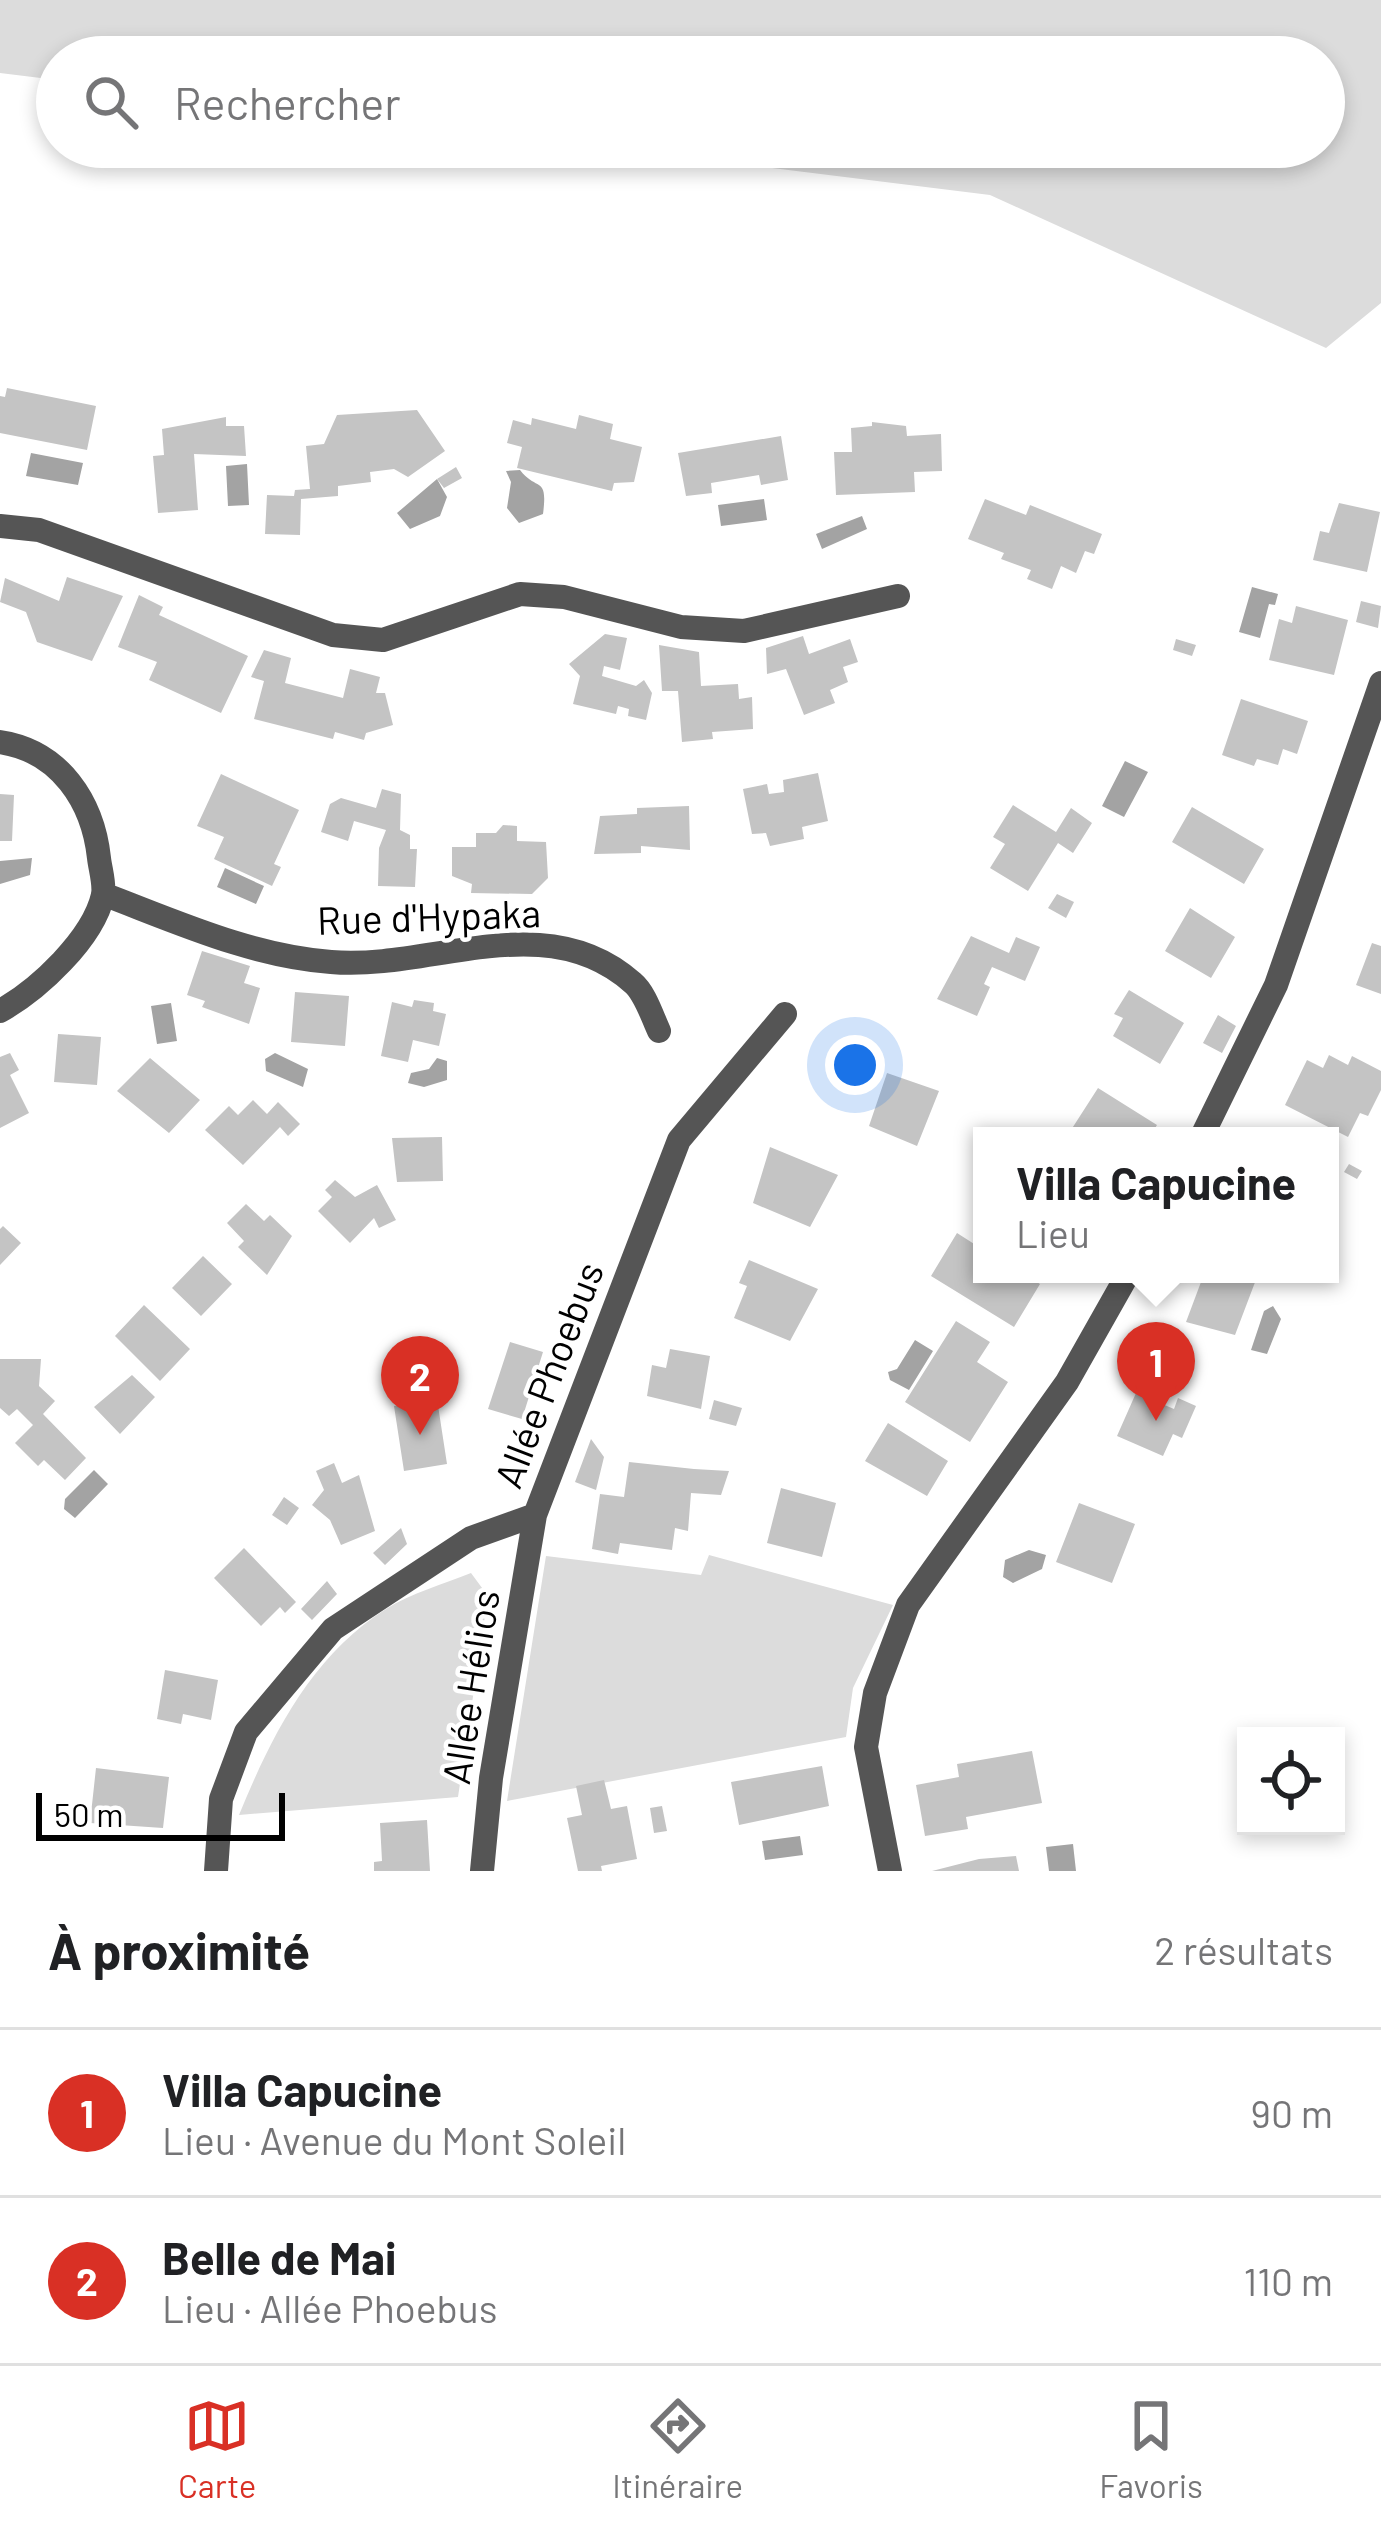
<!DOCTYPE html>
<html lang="fr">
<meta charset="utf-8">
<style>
:root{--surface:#fff;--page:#f6f6f6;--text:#202124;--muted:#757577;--line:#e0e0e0;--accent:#d93025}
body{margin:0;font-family:Barlow,sans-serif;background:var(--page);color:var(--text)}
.controls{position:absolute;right:36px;bottom:36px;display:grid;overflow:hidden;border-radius:0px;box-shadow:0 6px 18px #0003}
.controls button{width:108px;height:108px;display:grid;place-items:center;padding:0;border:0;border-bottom:3px solid var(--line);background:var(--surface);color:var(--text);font:60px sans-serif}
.scale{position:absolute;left:36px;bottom:30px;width:249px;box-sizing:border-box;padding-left:12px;border:6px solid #000;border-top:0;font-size:33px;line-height:42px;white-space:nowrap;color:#000;-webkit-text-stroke:9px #fff;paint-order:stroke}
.you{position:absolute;left:855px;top:1065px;width:42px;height:42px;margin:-30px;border:9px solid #fff;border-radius:50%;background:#1a73e8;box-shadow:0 0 0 18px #1a73e833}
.badge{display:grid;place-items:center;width:78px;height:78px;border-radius:50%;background:var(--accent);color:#fff;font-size:39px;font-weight:700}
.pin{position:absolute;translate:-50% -99px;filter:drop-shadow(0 3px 6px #0008)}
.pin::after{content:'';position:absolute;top:63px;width:42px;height:36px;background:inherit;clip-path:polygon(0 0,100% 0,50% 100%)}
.popup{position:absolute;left:973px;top:1127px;width:366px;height:156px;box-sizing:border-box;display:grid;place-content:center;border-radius:0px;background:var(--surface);filter:drop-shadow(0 3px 9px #0005);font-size:39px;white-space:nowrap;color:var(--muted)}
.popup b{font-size:45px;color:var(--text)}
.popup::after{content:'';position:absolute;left:50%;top:100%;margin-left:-24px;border:24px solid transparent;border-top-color:var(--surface)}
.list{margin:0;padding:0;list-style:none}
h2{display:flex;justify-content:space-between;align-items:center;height:156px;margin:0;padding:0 48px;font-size:51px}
h2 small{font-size:39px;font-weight:400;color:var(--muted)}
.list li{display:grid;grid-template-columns:78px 1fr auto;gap:36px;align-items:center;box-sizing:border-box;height:168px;padding:0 48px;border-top:3px solid var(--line)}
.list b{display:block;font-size:45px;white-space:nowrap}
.list p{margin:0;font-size:39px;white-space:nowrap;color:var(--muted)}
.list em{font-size:39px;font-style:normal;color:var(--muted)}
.icon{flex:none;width:66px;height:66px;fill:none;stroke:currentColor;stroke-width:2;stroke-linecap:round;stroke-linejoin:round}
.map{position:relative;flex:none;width:1381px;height:1871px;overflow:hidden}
.search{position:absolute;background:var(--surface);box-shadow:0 6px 18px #0003;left:36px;right:36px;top:36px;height:132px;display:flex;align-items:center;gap:30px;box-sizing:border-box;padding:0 42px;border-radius:66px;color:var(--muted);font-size:45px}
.sheet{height:492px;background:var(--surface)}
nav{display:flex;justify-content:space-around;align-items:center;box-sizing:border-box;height:168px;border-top:3px solid var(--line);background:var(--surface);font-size:33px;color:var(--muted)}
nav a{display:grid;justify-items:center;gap:6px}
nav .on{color:var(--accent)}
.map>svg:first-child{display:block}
.green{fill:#dcdcdc}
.water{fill:#a3a3a3}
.building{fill:#c4c4c4}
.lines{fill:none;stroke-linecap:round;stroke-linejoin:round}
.street{stroke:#555;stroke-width:24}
.labels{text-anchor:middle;stroke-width:9;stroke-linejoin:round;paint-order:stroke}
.street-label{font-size:39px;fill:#000;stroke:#fff}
</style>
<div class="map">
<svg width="1381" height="1871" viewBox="0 0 1381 1871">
<rect width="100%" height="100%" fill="#fff"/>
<path class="green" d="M0,0H1381V303L1326,348L990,195L602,147H1324V57H57V80L0,73Z
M709,1555L893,1605L853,1688L846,1737L507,1801L546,1556L701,1575Z
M471,1573L488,1596L458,1797L239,1815C271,1737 311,1656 386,1609C411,1593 444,1584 471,1573Z"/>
<path class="water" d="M31,453L83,463L78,485L26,476Z
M247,464L249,505L228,506L226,466Z
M520,470C537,492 548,475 543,514L519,523L507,508L511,482L506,471Z
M437,479L447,497L440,516L410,529L397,513Z
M764,499L767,520L721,526L718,505Z
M862,516L867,529L822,549L816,534Z
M1252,587L1278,594L1275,605L1269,604L1260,638L1239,632Z
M1125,761L1148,772L1124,817L1102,806Z
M32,858L30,875L0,884V861Z
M225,868L264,886L256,904L217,887Z
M171,1003L177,1041L157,1044L151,1006Z
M275,1053L308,1069L303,1087L266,1071L265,1059Z
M437,1058L447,1061V1080L424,1087L408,1083L411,1073L429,1069Z
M1273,1306L1281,1319L1267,1354L1251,1350L1264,1311Z
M915,1340L933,1351L909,1390L890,1380L888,1372L897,1369Z
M94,1470L108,1484L75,1518L64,1509L65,1499Z
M1029,1550L1046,1555L1042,1569L1013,1583L1003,1577L1005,1560Z
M800,1836L803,1855L765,1860L762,1841Z
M1073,1844L1076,1871H1049L1046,1847Z"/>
<path class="building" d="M7,388L96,406L87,450L0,433V396L5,397Z
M417,410L445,451L408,477L394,469L370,472L371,482L338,486V496L301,499L300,535L265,534L267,495L294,496L295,490L310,489L306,446L324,444L337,415Z
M579,415L613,424L610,439L642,447L634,482L614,483L612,491L517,468L522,447L507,443L513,420L531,425L532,418L576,429Z
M226,417V426H244L246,456L194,454L198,510L158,513L153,456L164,455L162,429Z
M872,422L906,426L907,436L941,434L942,471L914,472L915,492L836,495L834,452H852L851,428L872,426Z
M781,436L788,480L761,485L759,475L711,483L712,493L686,496L678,453Z
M456,467L462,478L444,488L437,479Z
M985,499L1026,515L1030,505L1102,534L1094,554L1085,551L1076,573L1061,566L1052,589L1027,579L1031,570L1001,559L1004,553L968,539Z
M1339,503L1380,512L1367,572L1313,560L1320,531L1329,533Z
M67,577L123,596L92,661L37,642L26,612L0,602L5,578L59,601Z
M139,595L163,607L159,615L248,656L221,713L149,680L157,662L118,647Z
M1361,601L1381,606L1378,628L1356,622Z
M1296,606L1348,620L1334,675L1269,660L1279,619L1292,623Z
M605,634L627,638L620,670L604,666L602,676L636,686L644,680L652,693L646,720L628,716L629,709L618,706L616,714L573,704L580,676L569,664Z
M803,636L809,654L850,639L858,662L843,667L848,682L830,690L835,703L804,715L786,669L767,674L766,648Z
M1176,639L1196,645L1192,656L1173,650Z
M659,645L699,652L701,686L738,684L739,699L752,697L753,729L712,732L713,739L682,742L678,691H662Z
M264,650L291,658L285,683L343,698L350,669L380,677L376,693H385L393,725L366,733L364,740L335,732L333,739L254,719L264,681L251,677Z
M1241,699L1308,721L1297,754L1283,749L1278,765L1257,759L1254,766L1222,755Z
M818,773L828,821L802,827L804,839L770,846L766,833L752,834L743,789L767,784L769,794L784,792L783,780Z
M221,774L299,810L274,864L281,867L272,886L214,859L224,837L197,826Z
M382,789L401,794L400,830L410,835V849H417L415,887L378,886L379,848L386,830L354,821L348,841L321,832L330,804L341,798L376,808Z
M0,794L14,795L12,841H0Z
M1013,805L1056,832L1071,808L1092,823L1073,853L1058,843L1028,891L990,868L1005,844L993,837Z
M689,806L690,850L641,846V853L594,854L600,816L637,814V808Z
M1192,807L1264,849L1244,884L1172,842Z
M503,825L517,826V841L546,842L548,878L532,894L471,893L472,884L452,876V847H476V833H496Z
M1057,894L1074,902L1066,918L1048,908Z
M1190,908L1235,937L1211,978L1165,951Z
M971,936L1009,953L1016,937L1040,947L1025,981L992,967L984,984L990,987L977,1016L937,999Z
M1372,943L1381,946V994L1356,985Z
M202,951L250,966L244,983L260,988L249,1024L202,1007L205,1001L187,995Z
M1129,990L1184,1023L1160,1064L1113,1036L1123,1018L1114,1014Z
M295,992L349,996L345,1046L291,1042Z
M414,1000L434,1003L433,1011L446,1014L439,1046L413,1040L408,1062L381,1056L392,1002L412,1007Z
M1218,1015L1236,1026L1222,1053L1203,1043Z
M58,1034L101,1037L97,1085L54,1082Z
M10,1053L19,1070L10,1075L29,1113L0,1128V1057Z
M1329,1055L1348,1065L1352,1056L1381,1071V1090L1368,1116L1360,1113L1348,1137L1285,1105L1307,1060L1323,1068Z
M150,1058L200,1100L169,1133L117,1091Z
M887,1073L939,1091L917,1146L869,1126Z
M1098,1088L1157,1125L1150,1136H1080L1071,1130Z
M253,1100L267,1114L278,1102L300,1124L288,1136L280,1127L243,1165L205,1130L229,1106L238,1115Z
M442,1137L443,1181L397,1182L392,1138Z
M770,1147L838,1175L810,1227L753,1203Z
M1349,1164L1362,1171L1357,1179L1344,1172Z
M335,1180L355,1197L377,1185L396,1220L379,1228L374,1218L350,1243L318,1211L332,1197L325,1190Z
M246,1204L264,1221L270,1215L292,1236L267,1275L238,1247L244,1241L227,1223Z
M3,1226L21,1243L0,1265V1229Z
M957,1233L982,1249V1274H1024L1040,1284L1014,1327L931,1276Z
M203,1256L232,1284L201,1316L172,1288Z
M749,1260L818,1289L790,1341L734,1318L747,1286L739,1283Z
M1204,1274L1257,1277L1235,1335L1186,1322Z
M144,1305L190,1349L160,1381L115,1336Z
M956,1321L990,1342L977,1362L1008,1382L970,1442L905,1402Z
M510,1342L543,1352L522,1419L488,1409Z
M670,1349L710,1356L701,1409L647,1396L652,1365L666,1368Z
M0,1359H41L39,1386L55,1401L43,1414L86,1458L65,1480L44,1460L38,1466L15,1443L33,1425L17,1409L9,1416L0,1408Z
M132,1375L155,1397L120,1434L94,1407Z
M1136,1393L1174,1409L1178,1398L1196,1406L1182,1438L1173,1434L1163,1456L1117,1436Z
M437,1399L447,1464L404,1471L394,1406Z
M714,1400L742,1408L736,1426L709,1419Z
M888,1423L948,1461L927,1496L865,1461Z
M591,1439L604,1457L596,1490L575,1482Z
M629,1462L694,1469L729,1471L721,1495L691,1493L688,1531L675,1528L672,1550L620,1543L618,1554L592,1549L600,1494L624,1497Z
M334,1463L342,1483L359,1475L375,1531L341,1545L330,1520L312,1505L324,1490L316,1471Z
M781,1488L836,1503L822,1557L767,1543Z
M284,1497L299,1508L287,1525L272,1515Z
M1079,1503L1135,1524L1112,1583L1056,1562Z
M401,1528L407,1544L385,1565L373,1553Z
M244,1548L296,1602L285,1613L280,1607L261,1626L214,1578Z
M327,1581L337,1594L312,1620L301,1609Z
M165,1670L218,1680L211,1720L183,1714L181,1724L157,1719Z
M1032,1751L1042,1803L966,1817L968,1829L925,1836L916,1785L959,1777L957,1764Z
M822,1766L829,1806L739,1825L731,1782Z
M96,1768L169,1777L163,1828L90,1823Z
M604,1780L611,1809L627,1806L637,1859L601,1866L602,1871H578L567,1818L582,1815L576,1786Z
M662,1806L667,1831L654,1833L650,1808Z
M427,1820L430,1871H374V1862L382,1861L380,1823Z
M1016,1856L1019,1871H932L979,1859Z"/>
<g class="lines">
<path class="street" d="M0,526L39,530L333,635L383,640L520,594L564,597L681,627L744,631L898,596
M0,742C60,751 93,802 99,858C100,868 105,884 103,895C93,939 38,990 0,1011
M103,894C177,922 251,956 331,962C430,971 546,905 633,983C645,993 652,1016 659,1031
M1202,1136L1276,985L1381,683
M216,1871L221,1799L246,1732L333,1629L471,1538L535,1515L679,1140L785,1014
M482,1871L491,1778L535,1515
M890,1871L866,1747L875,1693L908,1605L1067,1382L1128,1274"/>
</g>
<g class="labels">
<g class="street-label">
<text transform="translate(429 917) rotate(-2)" y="14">Rue d'Hypaka</text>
<text transform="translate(549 1375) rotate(-69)" y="14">Allée Phoebus</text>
<text transform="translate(471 1687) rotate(-81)" y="14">Allée Hélios</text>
</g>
</g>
</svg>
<div class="controls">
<button><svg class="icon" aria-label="locate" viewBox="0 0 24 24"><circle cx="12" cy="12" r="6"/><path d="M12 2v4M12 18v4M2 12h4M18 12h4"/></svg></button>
</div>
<div class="scale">50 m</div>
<div class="you"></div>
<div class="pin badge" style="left:1156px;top:1421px">1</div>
<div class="popup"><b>Villa Capucine</b>Lieu</div>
<div class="pin badge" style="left:420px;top:1435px">2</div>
<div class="search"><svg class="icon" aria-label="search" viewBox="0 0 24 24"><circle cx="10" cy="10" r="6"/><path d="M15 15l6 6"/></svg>Rechercher</div>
</div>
<section class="sheet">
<h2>À proximité<small>2 résultats</small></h2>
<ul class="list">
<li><span class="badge">1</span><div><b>Villa Capucine</b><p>Lieu · Avenue du Mont Soleil</p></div><em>90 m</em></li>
<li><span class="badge">2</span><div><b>Belle de Mai</b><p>Lieu · Allée Phoebus</p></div><em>110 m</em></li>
</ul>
</section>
<nav>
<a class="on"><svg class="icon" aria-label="map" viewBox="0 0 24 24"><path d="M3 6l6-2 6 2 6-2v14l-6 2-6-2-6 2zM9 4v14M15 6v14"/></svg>Carte</a>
<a><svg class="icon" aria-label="directions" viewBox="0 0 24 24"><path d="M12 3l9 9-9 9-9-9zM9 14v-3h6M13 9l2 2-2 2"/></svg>Itinéraire</a>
<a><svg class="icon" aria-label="saved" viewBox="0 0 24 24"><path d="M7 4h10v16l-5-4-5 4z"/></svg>Favoris</a>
</nav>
